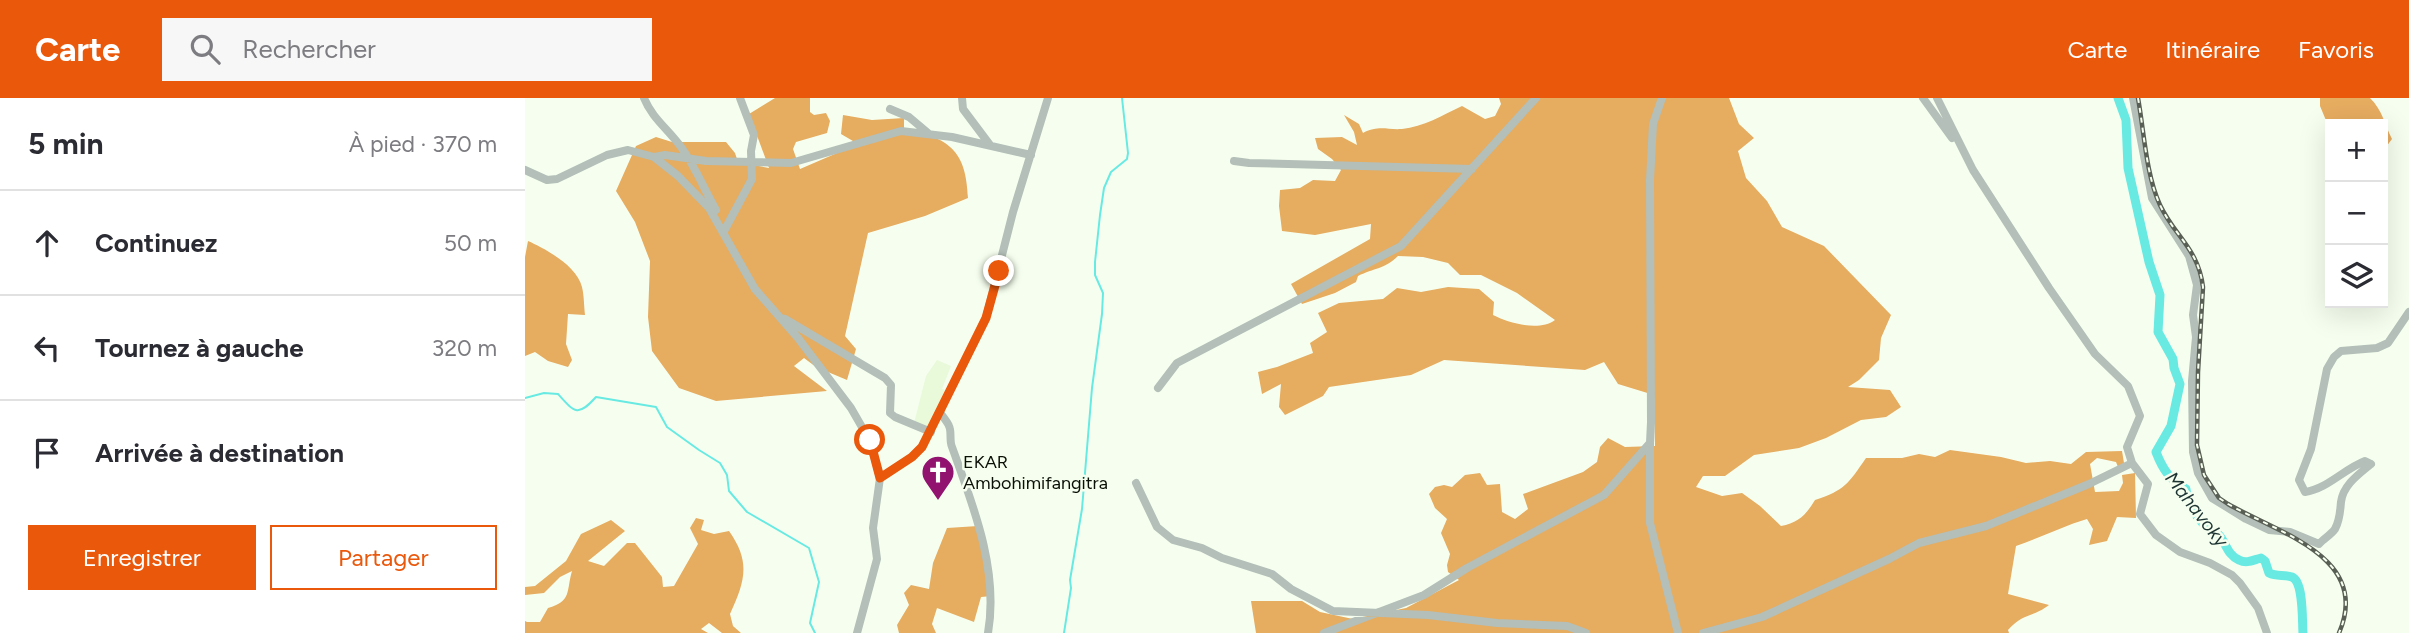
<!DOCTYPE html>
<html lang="fr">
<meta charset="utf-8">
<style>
:root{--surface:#fff;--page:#f7f7f7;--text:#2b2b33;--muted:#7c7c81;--line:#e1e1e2;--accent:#ea580c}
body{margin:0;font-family:Figtree,sans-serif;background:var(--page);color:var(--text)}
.controls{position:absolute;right:21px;top:21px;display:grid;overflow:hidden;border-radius:0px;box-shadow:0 7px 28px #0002}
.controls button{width:63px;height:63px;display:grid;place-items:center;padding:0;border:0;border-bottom:2px solid var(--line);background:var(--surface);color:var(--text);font:35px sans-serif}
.stop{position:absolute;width:21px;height:21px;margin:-16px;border:5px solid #ea580c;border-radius:50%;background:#fff}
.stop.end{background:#ea580c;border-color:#fff;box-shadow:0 2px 7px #0008}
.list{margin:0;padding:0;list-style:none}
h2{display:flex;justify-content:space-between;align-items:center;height:91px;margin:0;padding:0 28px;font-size:30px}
h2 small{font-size:23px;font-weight:400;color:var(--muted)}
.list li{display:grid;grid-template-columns:46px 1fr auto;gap:21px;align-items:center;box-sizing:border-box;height:105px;padding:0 28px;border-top:2px solid var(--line)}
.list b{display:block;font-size:26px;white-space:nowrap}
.list em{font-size:23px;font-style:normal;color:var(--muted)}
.actions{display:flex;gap:14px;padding:21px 28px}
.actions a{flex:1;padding:16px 0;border:2px solid var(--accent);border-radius:0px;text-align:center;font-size:24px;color:var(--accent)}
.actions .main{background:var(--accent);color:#fff}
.icon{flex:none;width:38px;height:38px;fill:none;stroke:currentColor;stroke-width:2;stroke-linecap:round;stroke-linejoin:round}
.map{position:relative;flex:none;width:1884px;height:535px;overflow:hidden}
header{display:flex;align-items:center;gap:42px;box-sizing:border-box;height:98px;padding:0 35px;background:var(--accent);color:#fff}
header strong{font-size:33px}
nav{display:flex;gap:38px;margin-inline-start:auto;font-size:24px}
.search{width:490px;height:63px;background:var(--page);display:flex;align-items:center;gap:18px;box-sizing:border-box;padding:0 24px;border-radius:0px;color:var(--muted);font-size:26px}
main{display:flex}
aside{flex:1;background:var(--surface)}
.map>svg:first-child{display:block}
.built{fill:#e8fad9}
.forest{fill:#e6ac60}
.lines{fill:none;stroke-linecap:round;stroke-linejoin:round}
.stream{stroke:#68eae3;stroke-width:2}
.river{stroke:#68eae3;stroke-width:9}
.minor{stroke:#b3bfb8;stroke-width:8}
.rail-casing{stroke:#595f54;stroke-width:4.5}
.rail{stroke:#f6ffef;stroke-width:2;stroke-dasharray:5;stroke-linecap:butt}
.route{stroke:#ea580c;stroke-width:9}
.labels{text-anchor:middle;stroke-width:5;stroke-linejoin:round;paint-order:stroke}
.poi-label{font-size:18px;fill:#0b1007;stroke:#f6ffef;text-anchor:start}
.water-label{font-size:19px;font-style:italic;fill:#1d3332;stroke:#f6ffef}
</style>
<header>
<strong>Carte</strong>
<div class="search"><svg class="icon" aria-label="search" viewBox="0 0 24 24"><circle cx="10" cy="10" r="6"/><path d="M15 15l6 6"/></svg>Rechercher</div>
<nav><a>Carte</a><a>Itinéraire</a><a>Favoris</a></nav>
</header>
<main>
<aside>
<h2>5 min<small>À pied · 370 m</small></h2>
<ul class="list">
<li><svg class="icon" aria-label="ahead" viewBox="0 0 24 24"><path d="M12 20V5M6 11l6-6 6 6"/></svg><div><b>Continuez</b></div><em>50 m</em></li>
<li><svg class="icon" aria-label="left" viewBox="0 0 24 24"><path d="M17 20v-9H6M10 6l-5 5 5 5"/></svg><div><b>Tournez à gauche</b></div><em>320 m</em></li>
<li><svg class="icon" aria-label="arrive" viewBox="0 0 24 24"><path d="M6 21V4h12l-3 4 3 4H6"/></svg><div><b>Arrivée à destination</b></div></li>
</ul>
<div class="actions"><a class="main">Enregistrer</a><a>Partager</a></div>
</aside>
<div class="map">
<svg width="1884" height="535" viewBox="0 0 1884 535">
<rect width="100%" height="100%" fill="#f6ffef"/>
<path class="built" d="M412,262L426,268L417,291L420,292L404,330L389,325L401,278Z"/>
<path class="forest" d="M250,0H285V14L289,17L301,15L305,23L302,35L271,44L268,51L275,71L333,46L316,36L318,17L347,22L379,20V30C424,41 441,51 443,100L400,118L343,135L320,238L331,251L322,282L291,269L279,260L269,268L302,293L191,303L154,290L127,253L123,219L125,163L110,124L91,93L111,48L131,39L147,44H201L210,55L213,64L244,70L224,16Z
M974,0H1204L1214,26L1229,40L1213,53L1221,80L1242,103L1257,129L1299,148L1366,217L1356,240L1354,262L1334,282L1323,289L1365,292L1376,309L1361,319L1336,322L1301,340L1274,350L1229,357L1200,378H1178L1171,389L1197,398L1217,395L1235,408L1256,428C1273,425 1281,417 1290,402C1320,392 1323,386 1341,360H1377L1394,356L1410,359L1425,352L1476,359L1501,365L1525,363L1546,366L1561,354L1597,353L1599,365L1593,369L1591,364L1572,360L1565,366L1570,394L1594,393L1598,385L1597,377L1610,375L1611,420L1592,419L1582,443L1564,447L1568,431L1562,421C1538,428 1515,440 1491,448L1483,496L1524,507C1507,520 1498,515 1483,532L1484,535H731L726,503H777L795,514L828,521L881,510L934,482L923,474L922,467L925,456L916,435L922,421L910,410L904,396L910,389L919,387L927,389L940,377L955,375L962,387L975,386L977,414L990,421L1003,411L998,396L1058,374L1072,364L1075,349L1083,340L1100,349L1130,348L1129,297L1093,286L1079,264L1060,272L919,262L886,277L804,289L798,298L760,317L754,309L756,286L737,296L733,274L752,269L788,255L785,245L802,234L793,215L814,205L858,201L872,190L896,194L923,189L954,191L969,204L968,217C984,225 1014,234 1030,222L992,195L956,177H935L923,165L898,159L873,158C860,171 849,170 833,178L831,184L810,195L777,206L766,186L845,141L846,126L790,137L757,133L754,108L755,92L775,90L788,82L810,83L816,72L807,61L793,51L790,40L817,39L832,47L829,34L819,17L834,26L838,35C854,27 861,32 877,31C898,29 918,17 937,8L960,21L970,18L976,6Z
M1795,0H1845C1858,13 1859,25 1867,41L1858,53V26H1805V32L1795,8Z
M3,143C21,151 52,168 57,189C59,197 59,208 60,217L43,216L41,246L47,262L43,269L23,263L10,254L0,258V159Z
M171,420L179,422L176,432L189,436L204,433C226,464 220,483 205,516L208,528L216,535H197L184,525L176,531L183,535H0V523L2,524H15L23,510C47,503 41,494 47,473L35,479L19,495L0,497V489L10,488L41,463L56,436L86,422L100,433L63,463L79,468L102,445H110L137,479L138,489L149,488L173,446L165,430Z
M453,428L467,498L456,499L449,524L412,510L407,526L411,535H374L372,527L384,507L379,495L386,487L404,491L408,465L422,430Z"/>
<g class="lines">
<path class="stream" d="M0,300L19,295L33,296C50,315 53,319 71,299L131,309L142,329L174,352L195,365L202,377L204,393L222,414L284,450L294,484L285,525L290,535
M539,535L546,490L545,482L557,411L567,290L577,216L578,195L570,177V164L575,117L579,90L586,74L602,61L603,55L597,0"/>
<path class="river" d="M1593,0L1601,22L1603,70L1624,164L1635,197L1633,234L1648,261L1649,270L1655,286L1646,328L1631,354C1638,372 1645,382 1661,391C1662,405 1672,421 1683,430C1686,432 1690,433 1693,436C1701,444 1702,457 1714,462C1722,466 1728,462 1736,460L1740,463L1744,475C1752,479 1759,476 1767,479C1779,484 1777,524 1778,535"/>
<path class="minor" d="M119,0C127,20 143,31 156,49C170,68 179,91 191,112
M437,0L438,11L465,47
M1398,0L1427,40
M1412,0L1448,72L1524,190L1570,256L1603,288L1615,318L1602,349L1607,365L1623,386L1615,416L1631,437L1655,454L1685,465L1707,477L1715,485L1733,510L1742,535
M1608,0L1627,100L1664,158L1672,187L1668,217L1671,239L1667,283L1668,354L1673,375L1687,400L1721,421L1744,432L1765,434L1794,446C1799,440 1806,437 1810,431C1815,422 1815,414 1816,404C1818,387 1834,376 1846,366
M365,11L384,19L403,35
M129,59L140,57L181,63L266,65L376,33L427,39L506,57
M709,63L724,65L947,71
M0,72L22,82L32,81L82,57L103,52L129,59L153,78L184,110L230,191L273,240L326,310L345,343L355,380L387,359L397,349L461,220L488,114L523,0
M198,135L227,81L226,53L229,37L215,0
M260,221L360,280L366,287L365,315L370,319L406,334
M633,290L652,265L876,148L1011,0
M415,314C417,318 422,323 424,328C427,334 424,342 427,349C448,407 474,472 463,535
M1125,345V425L1153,535
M1846,366L1840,363C1819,371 1802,391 1780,394L1774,382L1786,351L1802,271L1809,259L1816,253L1852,250L1863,245L1884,214
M611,385L632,429L648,442L677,450L697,460L747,476L766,491L808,513L903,517L972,525L1042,528L1061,535
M332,535L352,461L348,430L355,380
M799,535L899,497L942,470L1079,397L1125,345L1126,324L1125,82L1128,26L1137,0
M1178,535L1237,519L1364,461L1394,445L1461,428L1564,386L1607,365"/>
<defs>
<path id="rail" d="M1613,0C1619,33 1621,77 1635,107C1650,139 1673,150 1678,189L1673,274L1672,347L1679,377L1694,400L1703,406C1753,435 1847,459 1814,535"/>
</defs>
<use href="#rail" class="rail-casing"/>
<use href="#rail" class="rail"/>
</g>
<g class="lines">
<path class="route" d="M345,342L355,380L387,359L397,349L461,220L474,173"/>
</g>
<defs>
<symbol id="church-pin" viewBox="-11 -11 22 30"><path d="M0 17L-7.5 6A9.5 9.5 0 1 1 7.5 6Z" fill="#92136f" stroke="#f6ffef"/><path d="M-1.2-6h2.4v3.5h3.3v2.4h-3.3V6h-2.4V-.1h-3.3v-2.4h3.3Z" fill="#fff"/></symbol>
</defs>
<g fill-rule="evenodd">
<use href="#church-pin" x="394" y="355" width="38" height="52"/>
</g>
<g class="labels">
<g class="poi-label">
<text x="438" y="370">EKAR<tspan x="438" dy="21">Ambohimifangitra</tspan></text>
</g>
<g class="water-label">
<text transform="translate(1672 411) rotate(52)" y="7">Mahavoky</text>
</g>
</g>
</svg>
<div class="controls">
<button>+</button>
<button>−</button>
<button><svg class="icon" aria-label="layers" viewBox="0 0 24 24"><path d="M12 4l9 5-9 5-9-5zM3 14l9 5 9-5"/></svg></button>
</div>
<div class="stop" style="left:345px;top:342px"></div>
<div class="stop end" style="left:474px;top:173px"></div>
</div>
</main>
